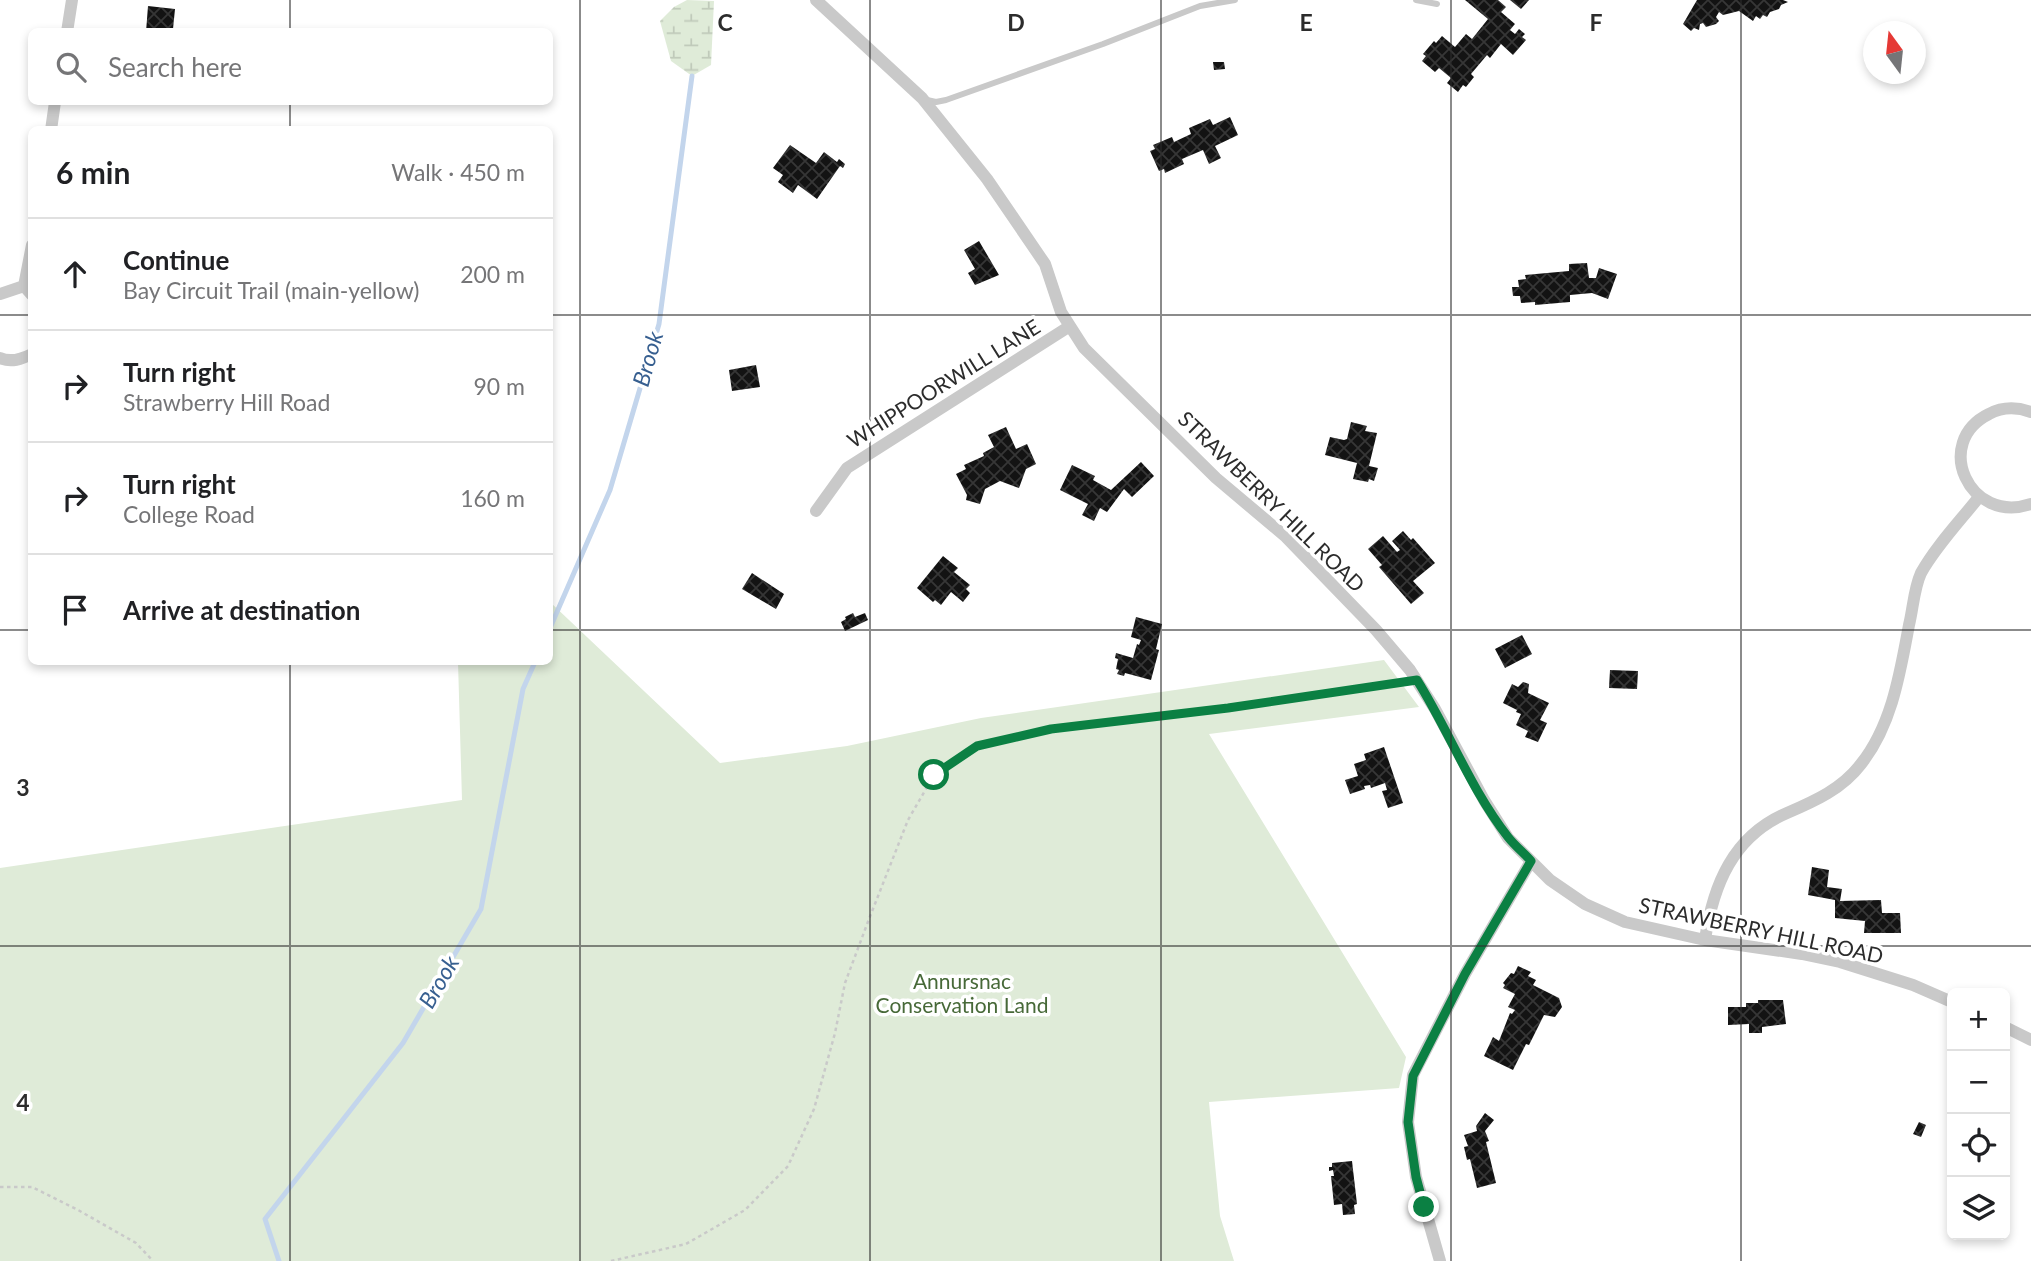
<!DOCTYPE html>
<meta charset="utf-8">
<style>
:root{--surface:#fff;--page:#f6f6f6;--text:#202124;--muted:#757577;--line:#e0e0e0}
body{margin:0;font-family:Lato,sans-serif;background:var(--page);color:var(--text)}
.controls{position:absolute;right:21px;bottom:21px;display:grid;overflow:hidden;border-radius:10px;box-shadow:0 4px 10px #0003}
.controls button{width:63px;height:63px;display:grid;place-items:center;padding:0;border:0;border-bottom:2px solid var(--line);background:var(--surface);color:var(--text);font:35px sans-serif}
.compass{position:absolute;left:1863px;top:21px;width:63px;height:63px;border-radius:50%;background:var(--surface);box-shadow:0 4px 10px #0003;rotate:345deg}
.stop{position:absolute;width:21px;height:21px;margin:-16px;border:5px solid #0b8043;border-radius:50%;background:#fff}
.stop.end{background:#0b8043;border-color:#fff;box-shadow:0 2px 7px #0008}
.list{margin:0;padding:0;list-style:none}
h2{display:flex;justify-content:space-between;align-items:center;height:91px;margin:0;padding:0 28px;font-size:30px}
h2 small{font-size:23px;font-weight:400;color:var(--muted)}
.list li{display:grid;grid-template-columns:46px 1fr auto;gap:21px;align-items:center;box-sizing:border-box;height:112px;padding:0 28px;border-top:2px solid var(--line)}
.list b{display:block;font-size:26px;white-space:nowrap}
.list p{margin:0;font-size:23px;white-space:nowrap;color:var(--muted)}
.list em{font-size:23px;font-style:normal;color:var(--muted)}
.icon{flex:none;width:38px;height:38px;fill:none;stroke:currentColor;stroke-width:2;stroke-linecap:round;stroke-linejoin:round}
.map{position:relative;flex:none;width:2031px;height:1261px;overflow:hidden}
.search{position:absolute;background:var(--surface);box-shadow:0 4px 10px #0003;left:28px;top:28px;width:525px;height:77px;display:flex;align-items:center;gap:18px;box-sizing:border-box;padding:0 24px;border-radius:10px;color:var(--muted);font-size:26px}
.panel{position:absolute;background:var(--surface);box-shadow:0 4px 10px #0003;left:28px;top:126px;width:525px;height:539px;border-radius:10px}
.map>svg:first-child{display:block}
.green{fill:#dfebd8}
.wetland{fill:url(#wetland-marsh)}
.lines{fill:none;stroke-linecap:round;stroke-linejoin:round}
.stream{stroke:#c3d5ec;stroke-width:5}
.building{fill:url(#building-cross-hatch)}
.path{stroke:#c9c9c9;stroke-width:2.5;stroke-dasharray:3.5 3.5;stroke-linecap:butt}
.lane{stroke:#c9c9c9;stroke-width:6}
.street{stroke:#c9c9c9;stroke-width:12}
.route{stroke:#0b8043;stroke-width:9}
.grid{fill:none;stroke:#2c2c2c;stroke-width:2;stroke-opacity:0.55}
.labels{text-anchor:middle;stroke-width:7;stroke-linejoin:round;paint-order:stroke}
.street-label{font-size:21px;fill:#2c2c2c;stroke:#fff}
.park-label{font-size:21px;fill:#476938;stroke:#fff}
.water-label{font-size:23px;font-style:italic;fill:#375f90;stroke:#fff}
.grid-label{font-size:23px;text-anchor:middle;font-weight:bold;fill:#2c2c2c;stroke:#fff;stroke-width:7;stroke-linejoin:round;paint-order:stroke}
</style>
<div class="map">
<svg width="2031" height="1261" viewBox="0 0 2031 1261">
<defs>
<pattern id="wetland-marsh" width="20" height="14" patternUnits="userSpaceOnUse" patternTransform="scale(1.75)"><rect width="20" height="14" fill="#dfebd8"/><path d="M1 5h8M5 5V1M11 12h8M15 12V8" fill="none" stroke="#c0caba"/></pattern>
<pattern id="building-cross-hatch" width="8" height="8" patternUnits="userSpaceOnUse" patternTransform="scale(1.75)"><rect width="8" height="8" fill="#131313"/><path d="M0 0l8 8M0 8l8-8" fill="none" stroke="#363636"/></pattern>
</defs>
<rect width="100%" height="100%" fill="#fff"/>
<path class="green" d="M550,602L720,763L847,746L981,718L1384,660L1419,707L1209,734L1406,1057L1399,1088L1209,1102L1220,1216L1234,1261H0V868L462,800L458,662H550Z"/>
<path class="wetland" d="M687,0L714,1L711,65L692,76L671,61L660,21L674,7Z"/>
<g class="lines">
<path class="stream" d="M550,628L610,490L659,324L692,76
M279,1261L265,1219L403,1043L481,909L523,689L535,662"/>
</g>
<path class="building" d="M1465,0H1498L1506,7L1501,12L1515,24L1510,30L1515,34L1519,29L1525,34L1522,37L1526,40L1513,55L1501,44L1490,58L1487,55L1471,74L1474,77L1466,87L1463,85L1458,92L1447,83L1451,78L1439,68L1435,72L1422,61L1426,56L1423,54L1434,41L1436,43L1442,36L1455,47L1466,34L1472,39L1488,19Z
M1510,0H1529L1521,9Z
M1697,0H1783L1788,2L1781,5L1779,9L1770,12L1767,17L1763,15L1760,19L1756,16L1753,21L1739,11L1723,15L1719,12L1716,17L1719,21L1716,24L1706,27L1703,23L1700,24L1699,30L1694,28L1691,31L1683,24Z
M148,6L175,9L173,29H178V32H146Z
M1213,62H1224L1225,69L1214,70Z
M1230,117L1238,135L1215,146L1221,158L1209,164L1203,150L1182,159L1184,164L1165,173L1164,169L1159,171L1150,151L1155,149L1153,145L1172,137L1174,142L1191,134L1189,128L1210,119L1213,125Z
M790,145L816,163L824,152L837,162L839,159L845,164L843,168L840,166L817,199L798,185L793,193L778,182L783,175L773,168Z
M979,241L999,275L975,285L968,273L975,269L964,250Z
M1587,263L1589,278H1596L1599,268L1617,274L1608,299L1592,293L1570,295V302L1535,305V302L1521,303L1520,296H1513L1512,287H1519L1518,280L1526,279L1525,275L1569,271V264Z
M756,365L760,387L732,391L729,370Z
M1351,422L1367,426L1365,431L1377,433L1369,466L1378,468L1374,481L1369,479L1368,482L1353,479L1357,463L1325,455L1330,437L1344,440L1347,439Z
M1006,427L1016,449L1027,444L1036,464L1026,469L1019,488L1000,481L985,489L980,504L966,500L967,495L956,474L966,469L964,465L984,456L983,453L994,447L988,435Z
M1141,462L1154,476L1132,497L1124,489L1107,512L1100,508L1094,521L1082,515L1088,504L1060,490L1072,465L1095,476L1093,480L1111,490Z
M1403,531L1411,540L1413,538L1435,563L1413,581L1424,593L1411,604L1379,567L1382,565L1368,549L1383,536L1397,552L1400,550L1392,541Z
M943,556L958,568L954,572L970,585L966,589L970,593L963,602L951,592L941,605L935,600L933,602L917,588Z
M752,573L784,594L776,609L742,589Z
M853,613L855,617L865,613L868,620L845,631L841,622L846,619L845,617Z
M1136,617L1162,624L1156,649L1159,650L1151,680L1125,673L1124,676L1117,674L1119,670L1116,669L1118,659L1115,658L1116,653L1133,658L1137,644L1139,645L1141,640L1131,637Z
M1522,635L1532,654L1505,668L1495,649Z
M1610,670L1638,671L1637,689L1609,688Z
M1523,682L1529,684L1528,693L1549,703L1540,720L1547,723L1538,742L1525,737L1528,731L1516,725L1521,714L1516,712L1517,710L1503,703L1512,684L1518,687Z
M1384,747L1403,803L1388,808L1382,791L1387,790L1385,783L1371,788L1370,785L1364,786L1365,789L1350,794L1345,780L1358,776L1354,764L1366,760L1364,754Z
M1812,867L1829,870L1827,887L1842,889L1840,901L1881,900L1882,913H1900L1901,933H1864L1865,921L1835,918V900L1808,895Z
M1518,966L1531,972L1528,976L1536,980L1533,985L1559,998L1562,1007L1555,1017L1544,1015L1529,1045L1526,1044L1513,1070L1484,1056L1493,1037L1499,1041L1510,1013L1512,1014L1515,1010L1508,1007L1515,994L1503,988L1505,985L1503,983L1511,973L1514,974Z
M1758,1000H1783L1786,1024L1762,1027V1033H1749V1024L1728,1025V1007H1746V1003H1758Z
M1485,1113L1494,1120L1485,1131L1489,1141L1486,1142L1496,1183L1477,1188L1470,1159L1467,1160L1464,1147L1468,1146L1464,1135L1477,1131L1476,1126Z
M1919,1122L1926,1125L1921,1137L1913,1134Z
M1352,1161L1357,1204L1354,1205L1355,1214L1343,1215L1342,1204L1334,1205L1331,1176H1334L1333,1170L1329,1171V1167H1332V1163Z"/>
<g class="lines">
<path class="path" d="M0,1187H32L78,1210L136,1243L153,1261
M611,1261L686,1244L745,1210L788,1166L814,1109L835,1033L845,983L869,919L908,820L934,775L977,746L1051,729L1216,710"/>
<path class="lane" d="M1416,0L1437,4
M927,100L936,102L946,100L1103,44L1200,6L1235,0
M1228,708L1417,680"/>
<path class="street" d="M816,0L922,98L987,179L1045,264L1061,312L1084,348L1216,478L1286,537L1376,630L1410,670L1435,709L1484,800L1508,838L1550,880L1585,904L1625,922L1705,940L1802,954L1840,962L1913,985L1952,1002
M67,32L72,0
M51,130L55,102
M32,245L24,286L32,295
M0,294L24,286
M0,358C11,363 22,359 32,354
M2031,412C2017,407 2002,407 1989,414C1932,442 1969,525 2031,504
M816,511L847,468L1070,326
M1705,940C1713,885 1733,836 1787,813C1815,801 1842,789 1861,764C1892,725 1900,673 1909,625C1913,609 1914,588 1921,573C1936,546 1960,521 1979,497
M2005,1027L2031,1040
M1440,1261L1416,1177L1408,1122L1413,1075L1465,974L1531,861"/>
</g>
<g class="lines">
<path class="route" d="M934,775L977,746L1051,729L1228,708L1417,680C1449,731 1471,790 1508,837C1515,846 1524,853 1531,861L1465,974L1413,1076L1408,1122L1416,1177L1424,1207"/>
</g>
<path class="grid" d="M290,0V32M580,0V1261M870,0V1261M1161,0V1261M1451,0V1261M1741,0V1261M290,102V130M0,315H32M550,315H2031M0,630H32M550,630H2031M290,662V1261M0,946H2031"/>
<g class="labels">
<g class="street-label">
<text transform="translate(944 384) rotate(-32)" y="7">WHIPPOORWILL LANE</text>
<text transform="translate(1271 502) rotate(44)" y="7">STRAWBERRY HILL ROAD</text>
<text transform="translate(1761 931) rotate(12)" y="7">STRAWBERRY HILL ROAD</text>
</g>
<g class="park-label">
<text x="962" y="989">Annursnac<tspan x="962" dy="24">Conservation Land</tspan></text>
</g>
<g class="water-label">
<text transform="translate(648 359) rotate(-74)" y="8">Brook</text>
<text transform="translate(439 982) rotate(-60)" y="8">Brook</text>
</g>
</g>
<g class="grid-label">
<text x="725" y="31">C</text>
<text x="1016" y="31">D</text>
<text x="1306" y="31">E</text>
<text x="1596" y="31">F</text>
<text x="23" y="796">3</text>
<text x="23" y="1111">4</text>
</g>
</svg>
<div class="controls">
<button>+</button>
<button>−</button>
<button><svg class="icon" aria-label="locate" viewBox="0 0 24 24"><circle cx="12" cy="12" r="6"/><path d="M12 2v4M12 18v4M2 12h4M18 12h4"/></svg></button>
<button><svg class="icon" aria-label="layers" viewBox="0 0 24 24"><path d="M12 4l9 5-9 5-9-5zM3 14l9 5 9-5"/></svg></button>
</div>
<svg class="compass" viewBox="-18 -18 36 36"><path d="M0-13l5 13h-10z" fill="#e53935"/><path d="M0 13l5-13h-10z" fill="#757577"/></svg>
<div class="stop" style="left:934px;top:775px"></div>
<div class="stop end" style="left:1424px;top:1207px"></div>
<div class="search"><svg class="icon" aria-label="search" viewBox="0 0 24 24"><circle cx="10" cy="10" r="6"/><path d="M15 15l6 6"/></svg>Search here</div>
<section class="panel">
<h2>6 min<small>Walk · 450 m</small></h2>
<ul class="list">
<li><svg class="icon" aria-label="ahead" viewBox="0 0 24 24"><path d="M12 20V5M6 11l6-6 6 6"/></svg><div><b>Continue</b><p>Bay Circuit Trail (main-yellow)</p></div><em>200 m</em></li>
<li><svg class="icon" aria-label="right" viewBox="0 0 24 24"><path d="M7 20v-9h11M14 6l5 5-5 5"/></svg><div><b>Turn right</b><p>Strawberry Hill Road</p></div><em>90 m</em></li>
<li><svg class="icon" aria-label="right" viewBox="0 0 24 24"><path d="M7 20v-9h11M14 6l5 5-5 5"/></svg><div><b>Turn right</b><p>College Road</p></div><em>160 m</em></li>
<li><svg class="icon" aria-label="arrive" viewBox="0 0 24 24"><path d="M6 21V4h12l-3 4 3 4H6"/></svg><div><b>Arrive at destination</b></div></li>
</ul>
</section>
</div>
